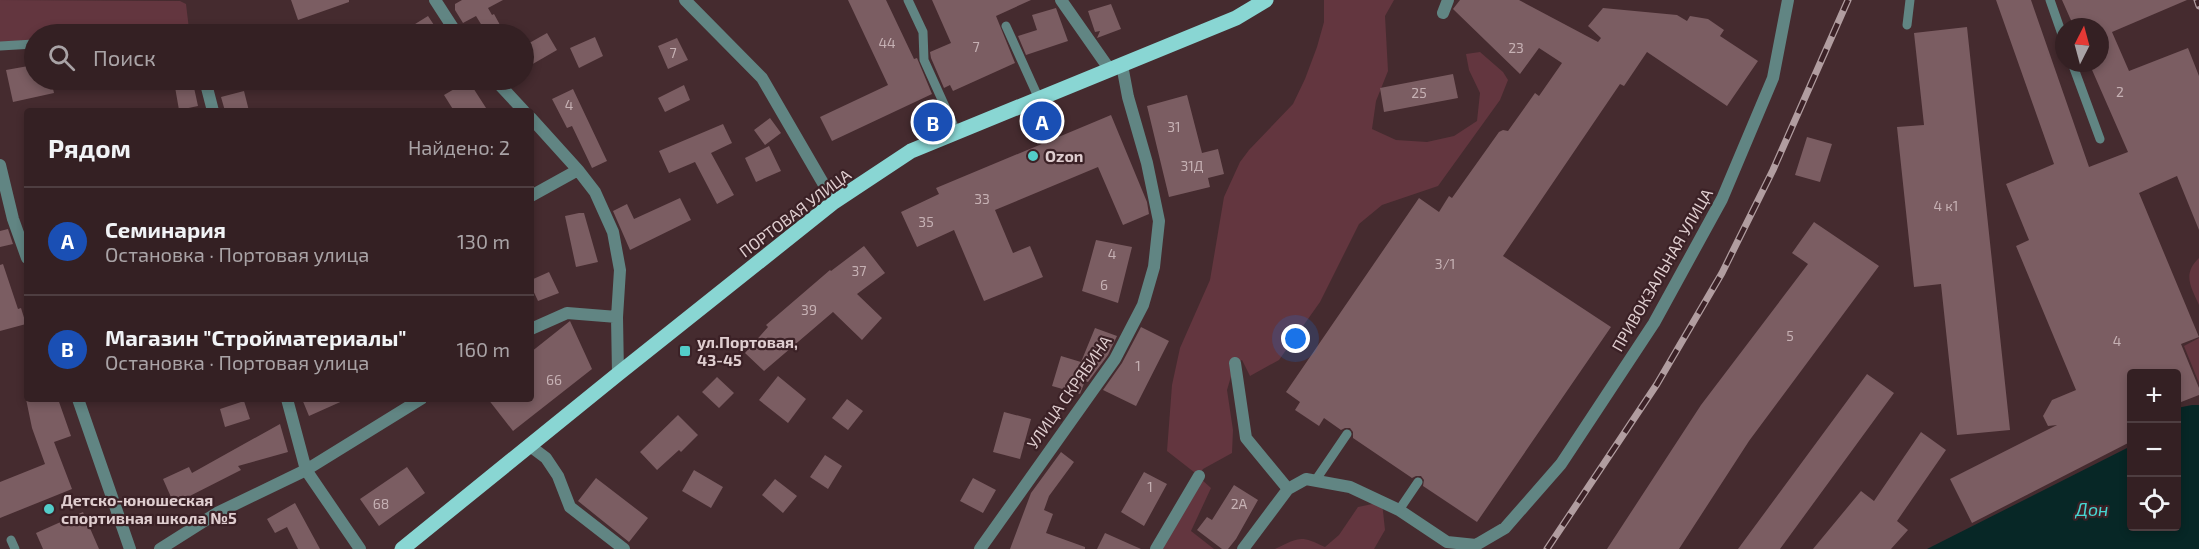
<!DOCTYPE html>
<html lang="ru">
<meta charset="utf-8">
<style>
:root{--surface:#342023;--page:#3c282b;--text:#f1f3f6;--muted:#a9a3a6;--line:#4e3e41;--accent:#53cdc9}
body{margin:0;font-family:"Exo 2",sans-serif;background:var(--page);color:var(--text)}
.controls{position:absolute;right:18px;bottom:18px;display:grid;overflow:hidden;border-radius:6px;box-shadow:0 3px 9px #0003}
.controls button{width:54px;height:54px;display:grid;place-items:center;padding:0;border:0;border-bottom:2px solid var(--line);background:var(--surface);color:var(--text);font:30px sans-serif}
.compass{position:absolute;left:2055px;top:18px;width:54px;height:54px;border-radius:50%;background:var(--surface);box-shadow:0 3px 9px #0003;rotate:6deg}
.you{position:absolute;left:1296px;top:339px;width:21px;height:21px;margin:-15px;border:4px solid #fff;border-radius:50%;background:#1a73e8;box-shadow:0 0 0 9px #1a73e833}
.badge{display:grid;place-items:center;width:39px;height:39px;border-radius:50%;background:var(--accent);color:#fff;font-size:20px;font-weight:700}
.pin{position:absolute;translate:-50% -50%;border:3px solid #fff;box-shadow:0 2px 6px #0006}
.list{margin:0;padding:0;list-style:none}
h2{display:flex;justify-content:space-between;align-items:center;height:78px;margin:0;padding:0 24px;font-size:26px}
h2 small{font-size:20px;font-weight:400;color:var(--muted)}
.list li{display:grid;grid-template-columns:39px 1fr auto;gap:18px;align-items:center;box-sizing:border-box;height:108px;padding:0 24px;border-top:2px solid var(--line)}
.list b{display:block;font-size:22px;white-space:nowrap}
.list p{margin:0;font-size:20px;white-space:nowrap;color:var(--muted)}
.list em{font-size:20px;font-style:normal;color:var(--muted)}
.icon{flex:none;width:33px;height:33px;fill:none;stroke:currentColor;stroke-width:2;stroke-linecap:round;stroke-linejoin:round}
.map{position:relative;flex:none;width:2199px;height:549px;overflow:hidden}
.search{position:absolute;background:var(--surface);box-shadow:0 3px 9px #0003;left:24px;top:24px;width:510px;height:66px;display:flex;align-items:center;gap:15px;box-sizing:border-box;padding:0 21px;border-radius:33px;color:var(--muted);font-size:22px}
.panel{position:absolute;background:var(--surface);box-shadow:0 3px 9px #0003;left:24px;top:108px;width:510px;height:294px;border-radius:6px}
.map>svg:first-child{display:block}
.green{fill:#63363f}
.water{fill:#072726}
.building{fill:#7b5d62}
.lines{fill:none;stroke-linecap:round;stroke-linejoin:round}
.lane{stroke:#618583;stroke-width:9}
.street{stroke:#618583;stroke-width:12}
.primary{stroke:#89d6d3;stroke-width:15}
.rail-casing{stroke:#b19da0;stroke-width:7}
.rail{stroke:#3b2126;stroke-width:4.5;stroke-dasharray:14;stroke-linecap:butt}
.poi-dot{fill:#53cdc9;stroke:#3b2126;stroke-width:2}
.labels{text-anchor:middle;stroke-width:4.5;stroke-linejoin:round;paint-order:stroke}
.number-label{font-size:14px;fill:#c6b1b4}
.poi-label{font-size:16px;font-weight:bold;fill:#dfcdcf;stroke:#3b2126;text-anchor:start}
.street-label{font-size:16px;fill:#dfcdcf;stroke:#3b2126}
.water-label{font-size:18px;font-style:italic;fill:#47d6d2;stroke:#3b2126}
</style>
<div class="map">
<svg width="2199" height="549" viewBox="0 0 2199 549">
<rect width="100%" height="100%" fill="#452b2f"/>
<path class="green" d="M0,0L180,1L186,4L189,29L109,34H34V40L0,42Z
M1324,0H1394L1385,16L1388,71L1376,101L1372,129L1396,140L1427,142L1454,136L1477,121L1480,93L1469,70L1466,54L1480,52L1503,72L1508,80L1500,100L1438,186L1382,205L1359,224L1320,302L1279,360L1250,376L1242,360L1235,363L1227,390L1233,430L1232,453L1203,469L1199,476L1167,451L1172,385L1180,348L1210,280L1224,197L1240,162L1249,150L1293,104L1305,79L1317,47L1324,22Z
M2199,258V305C2191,287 2182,274 2199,258Z
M2199,338V383L2184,346Z
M1201,479L1211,488L1191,531L1214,549H1160Z
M1382,502L1385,530L1374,549H1275C1300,537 1300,535 1325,547L1339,535L1358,507Z"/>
<path class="water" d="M2192,405H2199V549H1927L2131,446L2132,526H2176L2177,408Z"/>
<path class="building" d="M291,0H349V2L298,20Z
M462,0H503L488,8L492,15L494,14L505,34H487L476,16L463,23L455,10V4Z
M848,0H886L914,59L917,58L932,94L832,141L820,117L888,85Z
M932,0H1031L996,16L1015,63L953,91L950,85L944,88L931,58L930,52L951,43Z
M1460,0H1519L1598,42L1601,38L1588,26L1603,8L1677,15L1687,21L1690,16L1708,19L1724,30L1720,36L1758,61L1727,106L1647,52L1624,86L1620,84L1503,256L1611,327L1477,522L1423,486L1424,480L1421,476H1416L1412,478L1353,438V432L1350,428H1345L1341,430L1324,418L1319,426L1295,410L1300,402L1286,392L1419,198L1439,212L1449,196L1452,198L1499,132L1503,130L1508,131L1535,93L1539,96L1562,63L1539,48L1520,74L1453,9Z
M1996,0H2031L2089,167L2128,152L2089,63H2100V27H2074L2062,0H2187L2112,32L2129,71L2188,48L2199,76V230L2177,176L2139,193L2199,337L2181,344L2199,388V395L2176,404V374H2132V441L1972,523L1950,479L2057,425L2048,426L2043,416L2052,400L2076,390L2016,246L2029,240L2006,184L2054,164Z
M1111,4L1121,29L1097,38L1100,31L1095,32L1088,11Z
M1056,8L1068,41L1026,55L1018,36L1037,30L1032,15Z
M428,16L440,34H399Z
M1967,27L2010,430L1957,435L1941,284L1914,287L1897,127L1924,125L1914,33Z
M547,33L557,50L524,69V46Z
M595,37L603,56L579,68L570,48Z
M677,38L688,60L668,69L658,46Z
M34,65V80H51L54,93L13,102L6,70Z
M1453,74L1458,98L1384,112L1380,88Z
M449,80H468L488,111H454L444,95L456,88Z
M193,83L198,106L179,110L175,87Z
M684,85L690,100L665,112L658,98Z
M573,89L607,161L592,168L572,126L567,128L552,99Z
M244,91L249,111H225L221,97Z
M1187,95L1202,153L1218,149L1224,174L1208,178L1210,187L1169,197L1147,106Z
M1111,115L1147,202L1149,214L1123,225L1098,167L995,210L1013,253L1030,246L1043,277L984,301L954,230L917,247L901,212L939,194L936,188Z
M770,118L781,133L765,145L754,130Z
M723,124L732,143L711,153L734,195L717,204L695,162L669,173L659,151Z
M1807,137L1832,144L1820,182L1795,175Z
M769,146L781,171L756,182L745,158Z
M680,198L691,220L630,250L613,211L627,204L634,219Z
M579,213H584L598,262L576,267L565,216Z
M1814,222L1879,266L1749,441L1679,549H1607L1701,405L1808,264L1792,253Z
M8,229L13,244L0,247V231Z
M1096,240L1132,247L1118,303L1082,291Z
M864,246L885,273L857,294L882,318L862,340L833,312L764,371L745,353L768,327L766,325L830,270L831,271Z
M3,264L18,309L21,308L26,324L0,331V265Z
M549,272L559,293L538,301L531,286V280Z
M570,321L592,369L513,431L488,399H531V352Z
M1141,327L1169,341L1136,406L1103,390L1122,363Z
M1095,328L1117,336L1108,355L1088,382L1085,381L1080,394L1052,386L1061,356L1081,362Z
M1867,374L1894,393L1780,549H1738Z
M778,376L806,399L788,423L759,400Z
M717,377L734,393L719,408L702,392Z
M26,399H58L71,436L54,442L72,489L0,518V482L45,464L32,428Z
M302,399H347L309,416Z
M847,399L863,411L848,430L832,418Z
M244,401L250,419L225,427L220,409Z
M1004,412L1031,419L1020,459L993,452Z
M678,415L698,435L681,452L679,450L657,470L640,452Z
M280,424L288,452L238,466L241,470L174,504L163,479L189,467L192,473Z
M1921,432L1946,450L1897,521L1908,530L1891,549H1813L1861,491L1874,501Z
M1061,452L1074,462L1049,496L1044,510L1053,514L1046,533L1085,547V549H1010L1031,493Z
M825,455L842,466L828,489L810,477Z
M407,467L425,493L379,526L360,499Z
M694,470L723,487L711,508L682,491Z
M1144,472L1167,484L1144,526L1121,512Z
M596,478L648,518L629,542L578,501Z
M973,478L996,490L983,513L960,501Z
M775,479L797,496L783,513L762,495Z
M1234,485L1258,500L1236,539L1228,549H1222L1197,530L1207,517L1212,520Z
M295,503L320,549H298L287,527L275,533L267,519Z
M83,512L99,549H43L36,533Z
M1105,533L1141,549H1097Z"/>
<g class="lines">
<path class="lane" d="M908,0L923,32L924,60L957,133
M2050,0L2064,40
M1907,25L1910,0
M1006,26L1039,99
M152,34L192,31
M0,46L34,44
M2072,63L2100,139
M1315,481L1347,434
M1399,510L1418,482
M11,540L15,549"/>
<path class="street" d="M435,0L457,34
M685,0L762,78L834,202
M1061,0L1110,70
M1443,13L1448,0
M192,31L193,34
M205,80L213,111
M495,80L524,111
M531,118L578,170L595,192L613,232L620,270L617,317L618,374
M0,165L13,219L27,258
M531,196L578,170
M531,329L567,313L617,317
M1235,363L1246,438L1288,489
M78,399L130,549
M287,399L306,470L360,549
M530,446L546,458L558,476L570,507L624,549
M160,549L217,513L306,470L421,399
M980,549L1115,359L1143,305L1154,267L1159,221L1147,163L1128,97L1122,65
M1156,549L1199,476
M1243,549L1288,489L1306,479L1350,487L1399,510L1447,542L1476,545L1505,528L1561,464L1654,323L1722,199L1773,78L1788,0"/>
<path class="primary" d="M402,549L618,374L834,202L911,151L1236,18L1266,0"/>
<defs>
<path id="rail" d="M2197,0L2199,6
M1547,549L1657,384L1722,273L1773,170L1848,0"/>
</defs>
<use href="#rail" class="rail-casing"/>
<use href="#rail" class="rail"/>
</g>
<g class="poi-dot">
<circle cx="1033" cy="156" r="6"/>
<rect x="679" y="345" width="12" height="12" rx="3"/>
<circle cx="49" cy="509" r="6"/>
</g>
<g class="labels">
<g class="number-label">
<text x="887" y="48">44</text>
<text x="976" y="52">7</text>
<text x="1516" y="53">23</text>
<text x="673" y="58">7</text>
<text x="2120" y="97">2</text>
<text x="1419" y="98">25</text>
<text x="569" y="110">4</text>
<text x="1174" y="132">31</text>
<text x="1192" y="171">31Д</text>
<text x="982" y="204">33</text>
<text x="1946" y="211">4 к1</text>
<text x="926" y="227">35</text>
<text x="1112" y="259">4</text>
<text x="1445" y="269">3/1</text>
<text x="859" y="276">37</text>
<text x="1104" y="290">6</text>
<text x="809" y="315">39</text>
<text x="1790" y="341">5</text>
<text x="2117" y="346">4</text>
<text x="1138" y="371">1</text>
<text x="554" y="385">66</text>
<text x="1150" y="492">1</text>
<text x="381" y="509">68</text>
<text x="1239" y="509">2А</text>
</g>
<g class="poi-label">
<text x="1045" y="162">Ozon</text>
<text x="697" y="348">ул.Портовая,<tspan x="697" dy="18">43-45</tspan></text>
<text x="61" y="506">Детско-юношеская<tspan x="61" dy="18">спортивная школа №5</tspan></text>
</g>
<g class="street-label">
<text transform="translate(795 213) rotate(-37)" y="6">ПОРТОВАЯ УЛИЦА</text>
<text transform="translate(1662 270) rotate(-60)" y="6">ПРИВОКЗАЛЬНАЯ УЛИЦА</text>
<text transform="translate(1069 392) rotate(-55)" y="6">УЛИЦА СКРЯБИНА</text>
</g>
<g class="water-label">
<text x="2092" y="516">Дон</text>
</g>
</g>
</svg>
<div class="controls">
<button>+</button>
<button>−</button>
<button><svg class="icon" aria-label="locate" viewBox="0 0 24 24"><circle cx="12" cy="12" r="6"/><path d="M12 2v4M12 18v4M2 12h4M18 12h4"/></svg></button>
</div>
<svg class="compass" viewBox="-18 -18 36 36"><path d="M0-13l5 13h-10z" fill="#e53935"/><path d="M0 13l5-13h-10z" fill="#a9a3a6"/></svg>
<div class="you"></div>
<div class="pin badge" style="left:1042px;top:121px;background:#1a4fb4">A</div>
<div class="pin badge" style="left:933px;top:122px;background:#1a4fb4">B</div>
<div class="search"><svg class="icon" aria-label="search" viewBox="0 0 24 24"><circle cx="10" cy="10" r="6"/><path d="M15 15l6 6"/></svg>Поиск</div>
<section class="panel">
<h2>Рядом<small>Найдено: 2</small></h2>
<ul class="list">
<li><span class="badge" style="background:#1a4fb4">A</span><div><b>Семинария</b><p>Остановка · Портовая улица</p></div><em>130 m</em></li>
<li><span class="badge" style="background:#1a4fb4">B</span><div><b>Магазин &quot;Стройматериалы&quot;</b><p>Остановка · Портовая улица</p></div><em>160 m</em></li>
</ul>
</section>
</div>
